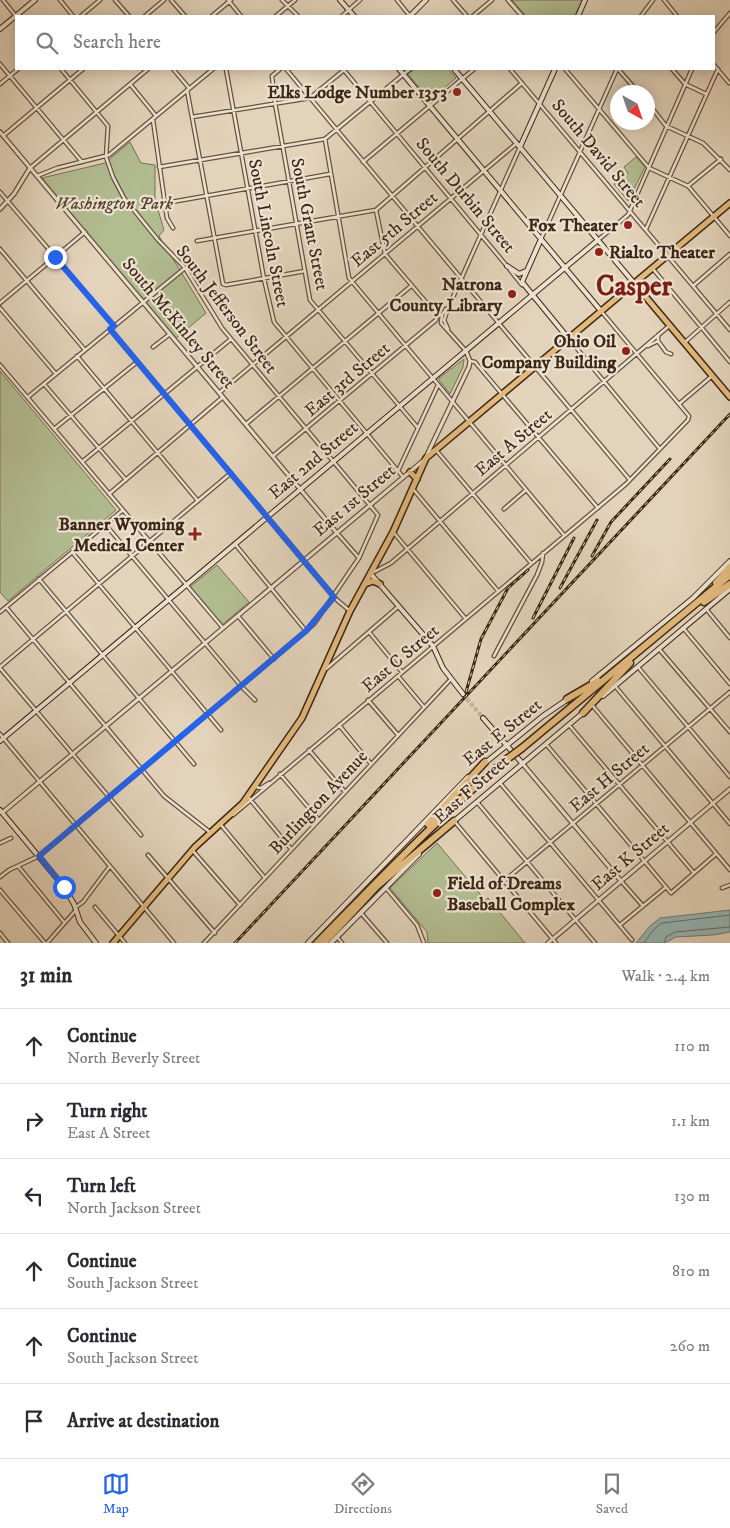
<!DOCTYPE html>
<meta charset="utf-8">
<style>
:root{--surface:#fff;--page:#f2f2f3;--text:#2b2b33;--muted:#7c7c81;--line:#e1e1e2;--accent:#2563eb}
body{margin:0;font-family:"IM FELL DW Pica",serif;background:var(--page);color:var(--text)}
.compass{position:absolute;left:610px;top:85px;width:45px;height:45px;border-radius:50%;background:var(--surface);box-shadow:0 2px 12px #0003;rotate:140deg}
.stop{position:absolute;width:15px;height:15px;margin:-11px;border:4px solid #2563eb;border-radius:50%;background:#fff}
.stop.end{background:#2563eb;border-color:#fff;box-shadow:0 1px 5px #0008}
.list{margin:0;padding:0;list-style:none}
h2{display:flex;justify-content:space-between;align-items:center;height:65px;margin:0;padding:0 20px;font-size:21px}
h2 small{font-size:16px;font-weight:400;color:var(--muted)}
.list li{display:grid;grid-template-columns:32px 1fr auto;gap:15px;align-items:center;box-sizing:border-box;height:75px;padding:0 20px;border-top:1px solid var(--line)}
.list b{display:block;font-size:19px;white-space:nowrap}
.list p{margin:0;font-size:16px;white-space:nowrap;color:var(--muted)}
.list em{font-size:16px;font-style:normal;color:var(--muted)}
.icon{flex:none;width:28px;height:28px;fill:none;stroke:currentColor;stroke-width:2;stroke-linecap:round;stroke-linejoin:round}
.map{position:relative;flex:none;width:730px;height:943px;overflow:hidden}
.search{position:absolute;background:var(--surface);box-shadow:0 2px 12px #0003;left:15px;right:15px;top:15px;height:55px;display:flex;align-items:center;gap:12px;box-sizing:border-box;padding:0 18px;border-radius:0px;color:var(--muted);font-size:19px}
.sheet{height:515px;background:var(--surface)}
nav{display:flex;justify-content:space-around;align-items:center;box-sizing:border-box;height:70px;border-top:1px solid var(--line);background:var(--surface);font-size:14px;color:var(--muted)}
nav a{display:grid;justify-items:center;gap:2px}
nav .on{color:var(--accent)}
.map>svg:first-child{display:block}
.green{fill:#b2bc91;stroke:#787253}
.water{fill:#96b7b6;stroke:#727e76}
.lines{fill:none;stroke-linecap:round;stroke-linejoin:round}
.shore{stroke:#6a7066;stroke-width:1}
.secondary-tunnel{stroke:#c2b199;stroke-width:4;stroke-dasharray:4 2;stroke-linecap:butt}
.minor-casing{stroke:#66533e;stroke-width:5}
.tertiary-casing{stroke:#66533e;stroke-width:5.5}
.secondary-casing{stroke:#3d2815;stroke-width:6}
.primary-casing{stroke:#3d2815;stroke-width:8}
.motorway-casing{stroke:#3d2815;stroke-width:9}
.minor{stroke:#ede2d2;stroke-width:2.5}
.tertiary{stroke:#ede2d2;stroke-width:3}
.secondary{stroke:#ede2d2;stroke-width:4}
.primary{stroke:#e2ba7d;stroke-width:5}
.motorway{stroke:#e2ba7d;stroke-width:6}
.rail-casing{stroke:#3d2815;stroke-width:3}
.rail{stroke:#ede2d2;stroke-width:1;stroke-dasharray:4;stroke-linecap:butt}
.motorway-bridge-casing{stroke:#3d2815;stroke-width:9;stroke-linecap:butt}
.motorway-bridge{stroke:#e2ba7d;stroke-width:6}
.route{stroke:#2563eb;stroke-width:6}
.poi-dot{fill:#8f2418;stroke:#ede2d2;stroke-width:2}
.labels{text-anchor:middle;stroke-width:4.5;stroke-linejoin:round;paint-order:stroke}
.poi-label{font-size:18px;font-weight:bold;fill:#3d2815;stroke:#ede2d2;text-anchor:end}
.street-label{font-size:18px;fill:#3d2815;stroke:#ede2d2}
.park-label{font-size:18px;font-style:italic;fill:#54462e;stroke:#ede2d2}
.town-label{font-size:28px;font-weight:bold;fill:#7a1f14;stroke:#ede2d2}
</style>
<div class="map">
<svg width="730" height="943" viewBox="0 0 730 943">
<rect width="100%" height="100%" fill="#e3d3ba"/>
<filter id="stains"><feTurbulence type="fractalNoise" baseFrequency=".004" numOctaves="4"/><feColorMatrix values="0 0 0 0 .2 0 0 0 0 .09 0 0 0 0 .02 0 0 0 .5 -.17"/></filter>
<radialGradient id="worn" r=".72"><stop offset=".6" stop-color="#630" stop-opacity="0"/><stop offset="1" stop-color="#630" stop-opacity=".3"/></radialGradient>
<path class="green" d="M512,0H582L575,16H526Z
M415,69H448L456,78L430,100L408,74Z
M130,142L141,163L155,165V200L164,230L159,236L206,313L175,339L42,178L105,163Z
M636,157L645,167L628,201L614,184L628,173L624,167Z
M464,359L463,367L450,394L439,380V378Z
M0,371L116,510L8,601L0,592Z
M217,565L249,602L222,625L190,587Z
M437,843L485,900L488,898L525,943H428L427,932L390,888Z"/>
<path class="water" d="M730,910V932L713,935L676,937L665,943H636L650,926L660,918Z"/>
<g class="lines">
<path class="shore" d="M644,943L653,930L662,923L730,915
M664,943L666,937L675,932L730,927"/>
<path class="secondary-tunnel" d="M463,694L483,718"/>
<defs>
<path id="minor" d="M3,0L15,15
M60,0L73,16
M115,0L129,16
M171,0L185,16
M228,0L241,16
M282,0L298,16
M397,0L409,15L408,16
M453,0L467,16
M664,0L677,16
M81,16L100,0
M145,16L164,0
M212,16L231,0
M276,16L295,0
M342,16L360,0
M473,16L492,0
M641,16L653,0
M714,32L730,13
M0,64L82,162
M714,65L729,83
M173,69L189,88
M226,69L264,279L274,322L403,477
M280,69L272,76L275,103L310,300L418,428
M286,69L630,480
M343,69L506,265
M510,69L730,330
M565,69L649,168L688,186L730,236
M618,69L638,92
M672,69L685,84L706,94
M0,84L18,69
M130,84L156,116
M187,90L223,284L226,285L305,271
M310,98L344,70
M648,103L666,126L703,143L730,170
M192,117L310,98
M153,120L167,218L173,228
M3,136L83,69
M325,139L349,278L564,535
M325,139L410,69
M363,162L474,69
M159,167L325,139
M30,168L148,69
M37,176L57,168L109,155L213,69
M688,186L721,159
M0,192L114,326
M166,203L330,174
M376,210L522,83
M376,210L385,254L437,315H442
M646,229L718,69
M541,239L617,69
M598,240L628,215L692,69
M197,241L376,210
M0,249L85,350
M653,269L730,362
M510,270L522,285
M693,286L730,254
M0,303L85,232
M0,308L56,374
M446,309L442,315L441,323L466,351
M110,329L337,600L350,611
M448,329L444,320L449,306L520,147
M658,335V341L666,352L671,354
M569,339L660,449
M684,343L730,302
M648,346L658,341
M153,347L170,334
M77,356L198,501
M470,361L475,362L598,508
M0,365L223,628
M44,384L126,480
M219,393L517,143
M28,397L185,268
M679,404L712,376
M246,424L411,286
M54,429L137,362
M436,450L531,563
M273,456L436,320L437,315
M82,462L231,339
M398,471L438,385
M413,489L498,591
M109,494L223,397
M504,509L526,490
M105,524L241,686L255,700
M337,533L359,558
M394,533L465,618
M235,544L306,631
M72,552L221,730
M372,573L391,563L669,326
M39,579L194,764
M6,607L164,796L211,833
M707,610L730,638
M0,612L123,510
M238,616L274,659
M684,629L730,684
M369,632L402,672
M659,649L730,732
M494,656L537,575L542,562L543,553
M0,667L231,473
M638,667L730,777
M0,668L141,835
M326,669L399,606
M398,676L424,707
M615,686L730,824
M368,700L398,735
M592,705L730,870
M339,725L371,764
M569,725L694,873
M0,734L174,943
M546,744L671,893L716,854
M309,750L345,792
M280,774L319,820
M500,783L632,940
M255,787L261,788L269,783
M248,797L291,849
M477,802L595,943
M233,815L626,484L688,420L689,416L601,311
M455,822L556,943
M221,825L265,878
M0,843L11,838
M193,851L240,905
M148,855L215,933
M18,866L64,922
M0,877L9,870L39,856L314,624L359,558L378,515L222,328L185,268L158,240L124,198L113,177L106,157L108,126L61,69
M504,881L730,692
M621,881L643,906
M386,888L417,925L424,943
M722,888L730,885
M0,890L45,943
M76,907L83,902L110,866
M95,907L125,943
M361,913L387,943
M620,925L666,887
M0,933L8,943
M337,937L342,943
M47,943L76,910
M204,943L451,679"/>
<path id="tertiary" d="M508,0L522,16
M0,132L337,533
M0,209L14,194L30,168
M427,455L469,367L470,361L466,351
M522,763L621,881
M2,813L424,460
M548,943L730,789"/>
<path id="secondary" d="M340,0L354,16
M410,16L426,0
M578,16L585,0
M0,29L35,0
M399,69L601,311
M454,69L634,283
M520,147L555,69
M541,239L522,282L568,338
M507,266L519,274L526,271
M370,573L433,646L443,668L463,694
M592,681L693,598L730,561
M603,696L730,589
M483,718L522,763
M0,741L598,240
M485,763L543,716L568,699
M0,810L64,887L74,904L80,922L96,943
M453,822L584,712
M308,943L468,777
M331,943L419,854"/>
<path id="primary" d="M634,283L730,397
M410,472L417,479
M365,584L373,581L380,584
M113,943L195,847L243,803L302,718L350,611L393,532L426,458L730,203"/>
<path id="motorway" d="M716,583L730,567
M704,602L730,584
M567,699L598,681
M583,713L630,663
M522,748L730,575
M428,824L485,762
M376,887L454,821
M317,943C379,880 439,816 507,759
M324,943L378,885"/>
</defs>
<use href="#minor" class="minor-casing"/>
<use href="#tertiary" class="tertiary-casing"/>
<use href="#secondary" class="secondary-casing"/>
<use href="#primary" class="primary-casing"/>
<use href="#motorway" class="motorway-casing"/>
<use href="#minor" class="minor"/>
<use href="#tertiary" class="tertiary"/>
<use href="#secondary" class="secondary"/>
<use href="#primary" class="primary"/>
<use href="#motorway" class="motorway"/>
<defs>
<path id="rail" d="M592,556L611,522L670,459
M560,588L597,520
M533,618L574,538
M466,692L481,639L508,588L528,570
M235,943L730,414"/>
</defs>
<use href="#rail" class="rail-casing"/>
<use href="#rail" class="rail"/>
<defs>
<path id="motorway-bridge" d="M507,759L522,748"/>
</defs>
<use href="#motorway-bridge" class="motorway-bridge-casing"/>
<use href="#motorway-bridge" class="motorway-bridge"/>
</g>
<g class="lines">
<path class="route" d="M55,257L114,326L110,329L334,597L306,631L39,856L64,887"/>
</g>
<g class="poi-dot">
<circle cx="457" cy="92" r="5"/>
<circle cx="628" cy="225" r="5"/>
<circle cx="599" cy="252" r="5"/>
<circle cx="512" cy="294" r="5"/>
<circle cx="626" cy="351" r="5"/>
<path d="M192.5 526.5h5v5h5v5h-5v5h-5v-5h-5v-5h5z"/>
<circle cx="437" cy="893" r="5"/>
</g>
<g class="labels">
<g class="poi-label">
<text x="447" y="98">Elks Lodge Number 1353</text>
<text x="618" y="231">Fox Theater</text>
<text x="609" y="258" text-anchor="start">Rialto Theater</text>
<text x="502" y="290">Natrona<tspan x="502" dy="21">County Library</tspan></text>
<text x="616" y="347">Ohio Oil<tspan x="616" dy="21">Company Building</tspan></text>
<text x="184" y="530">Banner Wyoming<tspan x="184" dy="21">Medical Center</tspan></text>
<text x="447" y="889" text-anchor="start">Field of Dreams<tspan x="447" dy="21">Baseball Complex</tspan></text>
</g>
<g class="street-label">
<text transform="translate(599 153) rotate(50)" y="6">South David Street</text>
<text transform="translate(466 195) rotate(50)" y="6">South Durbin Street</text>
<text transform="translate(310 224) rotate(79)" y="6">South Grant Street</text>
<text transform="translate(394 229) rotate(-40)" y="6">East 5th Street</text>
<text transform="translate(269 233) rotate(79)" y="6">South Lincoln Street</text>
<text transform="translate(227 309) rotate(53)" y="6">South Jefferson Street</text>
<text transform="translate(179 323) rotate(50)" y="6">South McKinley Street</text>
<text transform="translate(347 379) rotate(-40)" y="6">East 3rd Street</text>
<text transform="translate(513 442) rotate(-40)" y="6">East A Street</text>
<text transform="translate(313 460) rotate(-40)" y="6">East 2nd Street</text>
<text transform="translate(354 500) rotate(-40)" y="6">East 1st Street</text>
<text transform="translate(400 658) rotate(-40)" y="6">East C Street</text>
<text transform="translate(502 732) rotate(-39)" y="6">East E Street</text>
<text transform="translate(609 777) rotate(-40)" y="6">East H Street</text>
<text transform="translate(471 789) rotate(-41)" y="6">East F Street</text>
<text transform="translate(318 802) rotate(-47)" y="6">Burlington Avenue</text>
<text transform="translate(630 856) rotate(-40)" y="6">East K Street</text>
</g>
<g class="park-label">
<text x="114" y="209">Washington Park</text>
</g>
<g class="town-label">
<text x="634" y="295">Casper</text>
</g>
</g>
<rect width="100%" height="100%" filter="url(#stains)"/>
<rect width="100%" height="100%" fill="url(#worn)"/>
</svg>
<svg class="compass" viewBox="-18 -18 36 36"><path d="M0-13l5 13h-10z" fill="#e53935"/><path d="M0 13l5-13h-10z" fill="#7c7c81"/></svg>
<div class="stop" style="left:64px;top:887px"></div>
<div class="stop end" style="left:55px;top:257px"></div>
<div class="search"><svg class="icon" aria-label="search" viewBox="0 0 24 24"><circle cx="10" cy="10" r="6"/><path d="M15 15l6 6"/></svg>Search here</div>
</div>
<section class="sheet">
<h2>31 min<small>Walk · 2.4 km</small></h2>
<ul class="list">
<li><svg class="icon" aria-label="ahead" viewBox="0 0 24 24"><path d="M12 20V5M6 11l6-6 6 6"/></svg><div><b>Continue</b><p>North Beverly Street</p></div><em>110 m</em></li>
<li><svg class="icon" aria-label="right" viewBox="0 0 24 24"><path d="M7 20v-9h11M14 6l5 5-5 5"/></svg><div><b>Turn right</b><p>East A Street</p></div><em>1.1 km</em></li>
<li><svg class="icon" aria-label="left" viewBox="0 0 24 24"><path d="M17 20v-9H6M10 6l-5 5 5 5"/></svg><div><b>Turn left</b><p>North Jackson Street</p></div><em>130 m</em></li>
<li><svg class="icon" aria-label="ahead" viewBox="0 0 24 24"><path d="M12 20V5M6 11l6-6 6 6"/></svg><div><b>Continue</b><p>South Jackson Street</p></div><em>810 m</em></li>
<li><svg class="icon" aria-label="ahead" viewBox="0 0 24 24"><path d="M12 20V5M6 11l6-6 6 6"/></svg><div><b>Continue</b><p>South Jackson Street</p></div><em>260 m</em></li>
<li><svg class="icon" aria-label="arrive" viewBox="0 0 24 24"><path d="M6 21V4h12l-3 4 3 4H6"/></svg><div><b>Arrive at destination</b></div></li>
</ul>
</section>
<nav>
<a class="on"><svg class="icon" aria-label="map" viewBox="0 0 24 24"><path d="M3 6l6-2 6 2 6-2v14l-6 2-6-2-6 2zM9 4v14M15 6v14"/></svg>Map</a>
<a><svg class="icon" aria-label="directions" viewBox="0 0 24 24"><path d="M12 3l9 9-9 9-9-9zM9 14v-3h6M13 9l2 2-2 2"/></svg>Directions</a>
<a><svg class="icon" aria-label="saved" viewBox="0 0 24 24"><path d="M7 4h10v16l-5-4-5 4z"/></svg>Saved</a>
</nav>
